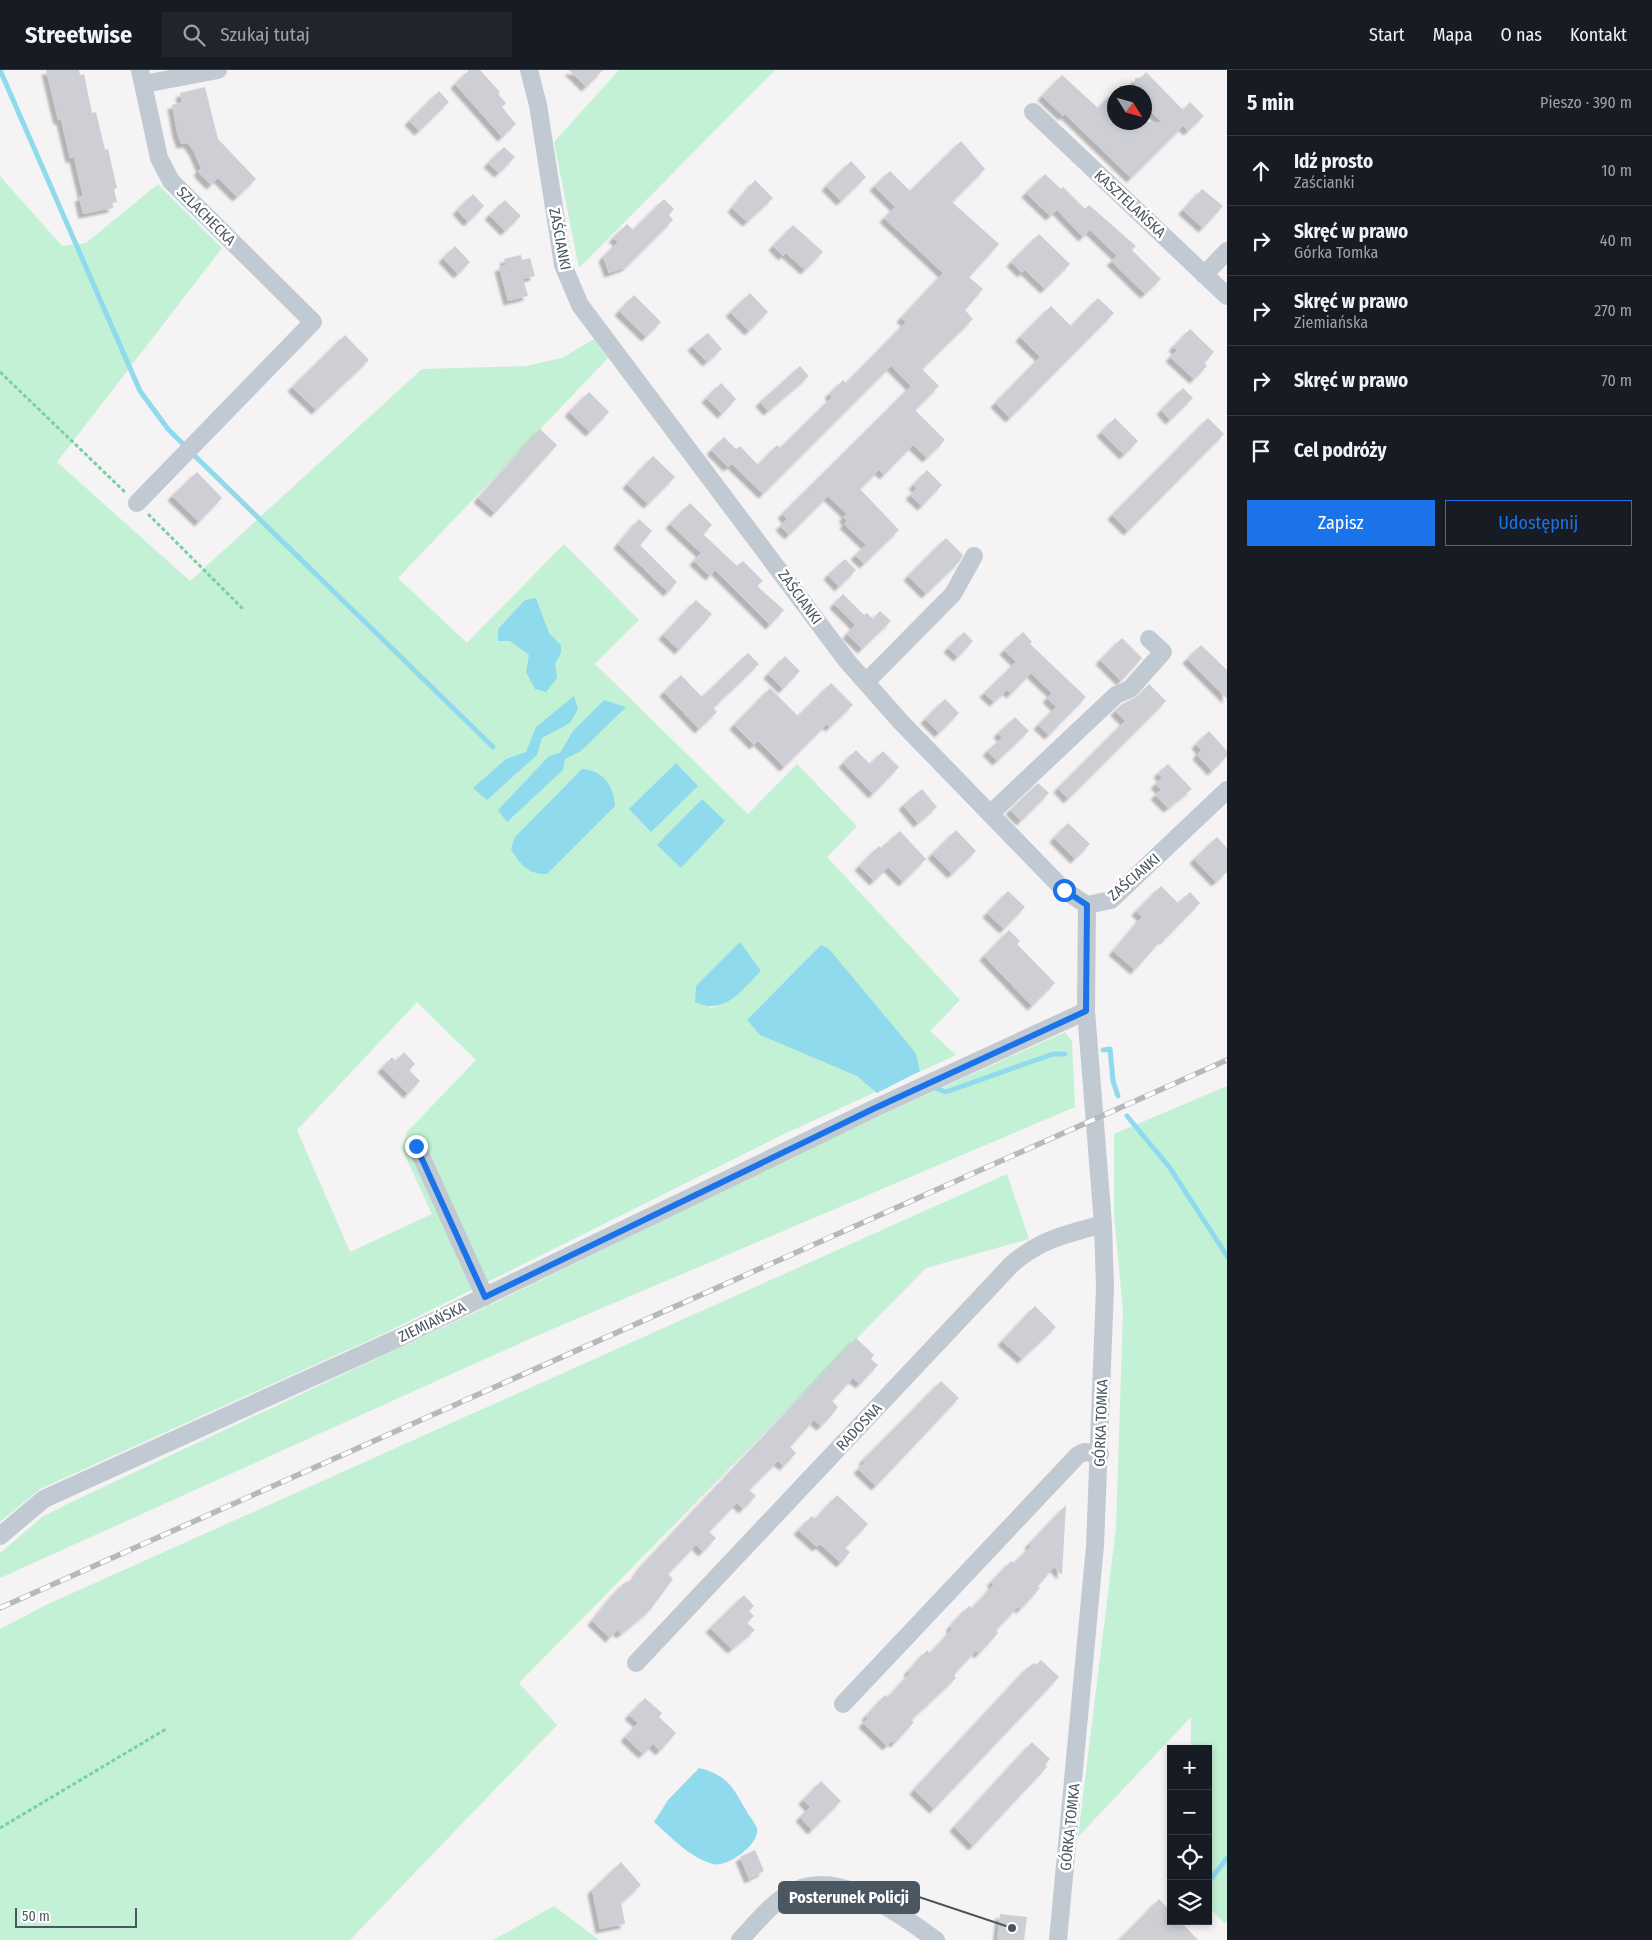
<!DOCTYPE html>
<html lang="pl">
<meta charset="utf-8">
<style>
:root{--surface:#171b24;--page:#20242c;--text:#f1f3f6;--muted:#9ea1a6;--line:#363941;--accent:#1a73e8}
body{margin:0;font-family:"Fira Sans Condensed",sans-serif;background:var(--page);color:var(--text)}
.controls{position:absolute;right:15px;bottom:15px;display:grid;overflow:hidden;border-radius:0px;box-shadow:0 2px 8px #0003}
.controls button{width:45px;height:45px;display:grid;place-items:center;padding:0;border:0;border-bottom:1px solid var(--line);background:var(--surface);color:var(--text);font:25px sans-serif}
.compass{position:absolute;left:1107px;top:15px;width:45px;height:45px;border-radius:50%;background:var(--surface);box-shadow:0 2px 8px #0003;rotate:127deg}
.scale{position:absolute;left:15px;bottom:12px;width:122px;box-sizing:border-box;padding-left:5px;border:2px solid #4a5661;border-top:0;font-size:14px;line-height:18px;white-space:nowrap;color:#4a5661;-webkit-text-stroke:4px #fff;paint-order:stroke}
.stop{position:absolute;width:15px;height:15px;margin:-11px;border:4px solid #1a73e8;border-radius:50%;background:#fff}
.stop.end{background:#1a73e8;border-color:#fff;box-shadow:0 1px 5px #0008}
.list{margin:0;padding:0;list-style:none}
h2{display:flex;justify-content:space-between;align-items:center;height:65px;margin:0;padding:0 20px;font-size:21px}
h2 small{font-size:16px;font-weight:400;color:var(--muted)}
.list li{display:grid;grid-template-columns:32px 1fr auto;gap:15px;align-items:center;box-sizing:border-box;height:70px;padding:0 20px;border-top:1px solid var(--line)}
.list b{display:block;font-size:19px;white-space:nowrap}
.list p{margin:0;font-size:16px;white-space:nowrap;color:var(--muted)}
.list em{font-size:16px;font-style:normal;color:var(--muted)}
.actions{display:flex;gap:10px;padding:15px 20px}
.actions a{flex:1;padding:11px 0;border:1px solid var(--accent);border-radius:0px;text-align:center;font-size:18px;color:var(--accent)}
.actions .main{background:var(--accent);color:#fff}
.icon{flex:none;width:28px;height:28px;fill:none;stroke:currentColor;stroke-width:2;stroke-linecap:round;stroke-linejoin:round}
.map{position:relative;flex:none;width:1227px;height:1870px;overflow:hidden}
header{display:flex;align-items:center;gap:30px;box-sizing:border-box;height:70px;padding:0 25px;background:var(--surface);border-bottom:1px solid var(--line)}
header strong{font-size:24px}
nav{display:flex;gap:28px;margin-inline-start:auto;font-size:18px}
.search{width:350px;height:45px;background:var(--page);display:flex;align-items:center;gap:12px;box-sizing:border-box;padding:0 18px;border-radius:0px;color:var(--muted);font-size:19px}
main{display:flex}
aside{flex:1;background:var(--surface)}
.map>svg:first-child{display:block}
.green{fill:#c3f1d5;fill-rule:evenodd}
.water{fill:#90daee}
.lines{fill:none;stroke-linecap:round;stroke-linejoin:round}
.stream{stroke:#90daee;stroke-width:5}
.building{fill:#cdcfd5;filter:url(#shadow)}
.path{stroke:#7ad0a6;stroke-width:3;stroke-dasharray:4 2.5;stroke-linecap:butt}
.minor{stroke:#c1cad2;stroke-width:18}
.rail-casing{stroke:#b5b8bd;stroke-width:5.5}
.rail{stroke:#fff;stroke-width:4;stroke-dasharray:11;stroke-linecap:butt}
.route{stroke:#1a73e8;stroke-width:6}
.labels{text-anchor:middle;stroke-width:5;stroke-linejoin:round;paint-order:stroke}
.street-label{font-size:15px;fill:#4a5661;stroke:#fff}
.leader{fill:none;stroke:#4a5661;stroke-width:2}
.callout-dot{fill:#4a5661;stroke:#fff;stroke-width:2}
.callout{fill:#4a5661;stroke:#4a5661;stroke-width:2}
.callout-label{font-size:16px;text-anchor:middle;font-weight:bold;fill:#fff}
</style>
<header>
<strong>Streetwise</strong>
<div class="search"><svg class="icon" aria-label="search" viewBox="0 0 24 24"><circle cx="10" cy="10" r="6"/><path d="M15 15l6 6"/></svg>Szukaj tutaj</div>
<nav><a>Start</a><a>Mapa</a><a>O nas</a><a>Kontakt</a></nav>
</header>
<main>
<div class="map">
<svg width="1227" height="1870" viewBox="0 0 1227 1870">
<defs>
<filter id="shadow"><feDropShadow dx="-4.5" dy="4.5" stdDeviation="1" flood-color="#0004"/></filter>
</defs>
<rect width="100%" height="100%" fill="#f5f3f3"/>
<path class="green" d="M619,0H775L579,198L554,72Z
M0,106L62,176L86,173L158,114L222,178L57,392L190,511L422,299L526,296L562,288L594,269L608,288L398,508L467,573L564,474L639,550L595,594L748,744L797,694L857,756L827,787L960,930L930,961L956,985L780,1066L385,1263L40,1419L0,1452ZM761,901C745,917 730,936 708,938ZM417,932L476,990L407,1062L402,1079L432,1144L350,1182L297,1060Z
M1065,962L1072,971L1075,1037L534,1267L0,1508V1483L42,1447L67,1434L480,1240L816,1075Z
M1227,1016V1852L1225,1854L1208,1836V1679H1191V1647L1078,1767L1116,1458L1123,1241L1114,1144V1064Z
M1007,1104L1029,1169L926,1198L519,1613L557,1655L350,1870H0V1559L48,1534Z
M554,1836L599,1870H493Z"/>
<path class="water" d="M536,528L549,563L561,575V583L555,594L557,608L546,622L535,619L526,602L529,585L510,571H498V559L525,530Z
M574,626L578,639L570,653L542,668L537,685L487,730L473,718L506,689L526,682L536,657Z
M604,630L626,637L581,681L565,689L563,700L507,752L498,740L549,686L560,683L573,661Z
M676,693L698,716L651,762L629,739Z
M582,699C602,700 614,715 615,736L547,804C530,805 519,794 511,779L515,767Z
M702,729L725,751L681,798L657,775Z
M740,872L761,901C741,921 724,946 695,932L696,916Z
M821,875L829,879L910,976L916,984L920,1001L877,1023L857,1006L760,965L747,950Z
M699,1698C728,1705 733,1718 747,1742C750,1747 756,1754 757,1759C760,1774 727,1798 713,1794C690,1788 671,1767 654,1752L668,1730Z"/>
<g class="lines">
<path class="stream" d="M0,0L140,321L168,359L182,373
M196,387L493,677
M1103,980L1110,979L1113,1011L1118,1026
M935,1018L946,1022L1053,984H1065
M1127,1046L1170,1098L1227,1186
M1208,1813L1227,1788"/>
</g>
<path class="building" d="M46,0H79L80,5L84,4L92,43L96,42L105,80L108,79L117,118L114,119L117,132L112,133L113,138L83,144L79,127L83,126L74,88H70L61,50H58Z
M469,0H480L500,22L498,24L506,33L502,37L516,54L502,67L455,14Z
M569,0H603L586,17Z
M1146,2L1183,40L1190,32L1204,46L1188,61L1183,56L1131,108L1065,44L1063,46L1042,26L1062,5L1098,38L1114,22V52H1162L1144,35V22H1135V8H1141Z
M205,17L218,69L256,109L237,127L218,108L211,115L202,106L198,101L201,98L194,82L188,73L181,74L177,62L172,35L182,32L180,23Z
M439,21L449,32L419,61L409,51Z
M961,71L985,99L952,132L999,174L969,207L983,219L965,240L973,249L922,299L939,316L915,340L945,370L927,388L913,375L884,405L879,400L860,419L899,460L864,494L855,485L866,475L844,454L847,451L843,447L847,444L828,426L789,465L780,456L787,449L782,444L911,316L891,296L763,424L732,394L728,397L711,380L724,367L736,379L740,376L758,395L777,375L780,378L832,327L829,324L843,310L846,313L906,252L901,248L943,203L884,148L895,137L874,116L890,101L910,121Z
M504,77L515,87L499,103L488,93Z
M851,91L866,107L841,131L826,116Z
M1045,104L1061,119L1063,117L1085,139L1089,135L1136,176L1132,180L1161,209L1145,224L1111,191L1117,186L1090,160L1083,167L1057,140L1050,146L1026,123Z
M755,110L773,128L747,152L732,138Z
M1202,119L1223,136L1203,158L1183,140Z
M473,124L484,136L468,152L457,140Z
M664,129L674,139L669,145L673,150L626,197L609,203L603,187L618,172L613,168L627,154L633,160Z
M505,130L521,146L505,161L489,145Z
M793,155L823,182L805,200L786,183L783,186L773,176Z
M1039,164L1070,194L1045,219L1025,200L1022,203L1011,192Z
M455,176L470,192L458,204L443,188Z
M521,185L522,190L530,188L535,206L523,209L528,226L508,231L499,197L506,195L504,189Z
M750,223L768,242L749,261L730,242Z
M634,225L661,252L646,267L619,241Z
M1098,228L1114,243L1010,348L995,333L1040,287L1020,267L1051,236L1071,256Z
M1190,259L1214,282L1204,293L1207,296L1194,309L1170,287L1177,280L1173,277Z
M708,263L722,279L707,292L692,276Z
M345,265L369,290L316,340L292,317Z
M800,296L809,306L768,341L760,332Z
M721,313L736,329L722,344L706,328Z
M1183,318L1193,328L1170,350L1161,340Z
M589,322L609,342L590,362L569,342Z
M1115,348L1138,371L1124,385L1101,362Z
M1208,348L1224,364L1128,461L1112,445Z
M540,359L557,375L495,443L478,428Z
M653,386L675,407L648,434L627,414Z
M927,400L942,415L922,436L910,425L917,418L913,415Z
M197,402L222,428L199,452L172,426Z
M690,433L712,455L703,464L737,496L743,491L763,511L757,516L784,540L770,555L715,500L710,506L694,491L701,483L670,454Z
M639,449L652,461L640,475L677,512L668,522L618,474Z
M946,468L963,485L959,492L926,524L908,506Z
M845,489L856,500L839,517L828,505Z
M843,524L864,545L867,543L873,549L880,541L891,551L862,579L847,564L855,555L834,534Z
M696,530L712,544L679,580L663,565Z
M964,562L973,571L958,587L948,578Z
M1023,562L1032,572L1030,574L1086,627L1049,665L1038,655L1056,637L1047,628L1052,623L1031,603L1011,624L1007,620L994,632L984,623L1016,592L1004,580Z
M1122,568L1142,588L1121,611L1100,590Z
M1201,575L1227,600V629L1187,589Z
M748,583L759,594L713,638L717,642L699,659L664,622L681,605L702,627Z
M785,586L800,601L783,619L768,604Z
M831,613L853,635L830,657L827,654L784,697L758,671L754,675L734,655L770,618L798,646Z
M1149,614L1166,631L1068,729L1058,718L1125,651L1115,641L1122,634L1138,626Z
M945,629L959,643L939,663L925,649Z
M1015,647L1029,661L997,691L987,681L1002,668L998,663Z
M1209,661L1227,681V686L1212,701L1197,685L1201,680L1196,674Z
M856,680L870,694L883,681L899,697L873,724L843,693Z
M1168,694L1192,719L1168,738L1155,725L1161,720L1155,714L1162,708L1158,703Z
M1038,713L1049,723L1021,751L1010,740Z
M922,719L937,737L918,753L903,735Z
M1068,753L1090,774L1075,789L1054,768Z
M956,760L976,781L952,804L932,784Z
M900,761L926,789L903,812L888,797L874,811L859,796L879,776L881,778Z
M1217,767L1227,778V802L1216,812L1194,789Z
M1161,816L1178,833L1190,822L1200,833L1164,870L1163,868L1135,900L1113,881L1142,847L1136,841Z
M1008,821L1025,837L1004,859L987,843Z
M1009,860L1020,871L1017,874L1055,913L1032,936L984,886Z
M404,982L415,994L409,1000L420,1011L408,1024L382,998L392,987L396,991Z
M1035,1236L1056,1257L1022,1289L1002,1271Z
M856,1268L874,1285L871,1289L878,1295L860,1314L853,1308L832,1331L838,1337L830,1347L821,1356L814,1350L790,1377L796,1383L784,1396L778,1391L749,1420L756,1426L743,1439L737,1433L709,1462L716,1468L703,1482L696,1475L668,1504L673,1509L650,1540L621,1564L617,1560L610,1568L592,1551L612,1526L624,1513L633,1509L644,1493Z
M941,1311L959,1328L876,1416L858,1399L865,1392L863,1390Z
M837,1425L868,1454L845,1478L850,1482L841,1493L820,1474L817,1477L798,1460L812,1446L815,1449Z
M1066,1435L1062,1505L1054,1497L1038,1516L1040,1518L1031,1528L1021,1539L1018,1537L1000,1556L996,1560L998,1563L979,1584L976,1581L958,1600L954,1606L956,1608L911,1650L914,1652L895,1673L892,1671L887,1676L863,1653L868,1648L866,1646L885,1625L887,1627L892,1623L910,1603L908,1601L927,1580L930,1583L948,1564L952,1559L950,1557L959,1546L969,1536L972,1538L990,1519L994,1514L991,1512L1011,1491L1014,1493L1031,1476L1029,1474Z
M744,1525L754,1536L749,1541L754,1546L747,1553L755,1560L732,1579L710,1558Z
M1041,1590L1059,1607L934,1739L914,1720L919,1714L1026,1599L1034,1593L1036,1595Z
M645,1628L662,1643L659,1647L676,1663L660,1681L653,1674L643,1684L625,1667L638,1653L629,1645Z
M1032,1672L1050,1689L1045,1695L1047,1697L973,1776L954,1757Z
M821,1711L841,1731L812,1760L800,1747L810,1737L803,1730Z
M755,1780L764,1801L749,1809L740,1787Z
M621,1792L641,1815L621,1833L625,1854L600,1859L592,1820Z
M1159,1829L1171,1842V1851H1180L1198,1870H1119Z
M1000,1844L1027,1847L1024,1870H997Z"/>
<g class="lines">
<path class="path" d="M0,302L126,423
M148,444L244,540
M0,1758L166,1659"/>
<path class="minor" d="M529,0L538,35L563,195L580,235L847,591L900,651L1064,820L1087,835L1111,830L1227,720
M144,14L218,0
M1033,42L1227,226
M1204,205L1227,181
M137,433L313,252L171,111L159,88L140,0
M866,612L953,524L974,486
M990,744L1116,625L1130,619L1163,582L1149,569
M416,1075L485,1227
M0,1466L44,1429L401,1267L873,1039L1086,941
M636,1593L1011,1195C1040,1169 1067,1164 1103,1154
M843,1634L1078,1385L1084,1382L1100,1384
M740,1870C755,1854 769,1836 787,1825C834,1794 898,1843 936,1870
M1058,1870L1095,1476L1105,1218L1103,1154L1086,941L1087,835"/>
<defs>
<path id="rail" d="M0,1538L1227,990"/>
</defs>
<use href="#rail" class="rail-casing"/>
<use href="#rail" class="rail"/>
</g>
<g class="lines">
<path class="route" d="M416,1076L485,1227L873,1039L1086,941L1087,835L1064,820"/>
</g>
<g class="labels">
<g class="street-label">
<text transform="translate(1130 134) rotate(43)" y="5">KASZTELAŃSKA</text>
<text transform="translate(206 146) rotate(45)" y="5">SZLACHECKA</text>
<text transform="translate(560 169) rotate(79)" y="5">ZAŚCIANKI</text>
<text transform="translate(800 527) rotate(54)" y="5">ZAŚCIANKI</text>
<text transform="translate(1134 807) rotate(-41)" y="5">ZAŚCIANKI</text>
<text transform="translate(432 1252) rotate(-26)" y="5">ZIEMIAŃSKA</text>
<text transform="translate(1101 1353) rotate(-88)" y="5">GÓRKA TOMKA</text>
<text transform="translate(859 1357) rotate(-47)" y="5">RADOSNA</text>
<text transform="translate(1070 1757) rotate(-84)" y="5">GÓRKA TOMKA</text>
</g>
</g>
<path class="leader" d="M1012 1858L919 1827"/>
<circle class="callout-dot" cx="1012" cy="1858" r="5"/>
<rect class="callout" x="779" y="1812" width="140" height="31" rx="5"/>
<g class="callout-label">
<text x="849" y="1833">Posterunek Policji</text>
</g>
</svg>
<div class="controls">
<button>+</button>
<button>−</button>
<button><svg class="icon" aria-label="locate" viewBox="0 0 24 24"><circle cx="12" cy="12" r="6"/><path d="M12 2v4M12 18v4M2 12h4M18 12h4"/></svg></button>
<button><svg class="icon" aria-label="layers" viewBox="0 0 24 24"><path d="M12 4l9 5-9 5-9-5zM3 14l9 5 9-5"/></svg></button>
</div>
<svg class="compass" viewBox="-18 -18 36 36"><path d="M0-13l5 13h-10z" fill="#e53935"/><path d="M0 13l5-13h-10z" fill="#9ea1a6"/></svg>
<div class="scale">50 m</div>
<div class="stop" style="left:1064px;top:820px"></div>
<div class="stop end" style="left:416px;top:1076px"></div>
</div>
<aside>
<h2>5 min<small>Pieszo · 390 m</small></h2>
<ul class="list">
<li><svg class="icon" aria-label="ahead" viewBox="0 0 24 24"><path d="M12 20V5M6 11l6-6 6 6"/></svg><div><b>Idź prosto</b><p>Zaścianki</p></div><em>10 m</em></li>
<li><svg class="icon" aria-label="right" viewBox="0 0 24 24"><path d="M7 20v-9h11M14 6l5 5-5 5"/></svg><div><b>Skręć w prawo</b><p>Górka Tomka</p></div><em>40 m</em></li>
<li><svg class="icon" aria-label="right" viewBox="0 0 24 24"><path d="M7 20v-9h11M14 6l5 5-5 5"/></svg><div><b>Skręć w prawo</b><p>Ziemiańska</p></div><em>270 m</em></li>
<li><svg class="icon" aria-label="right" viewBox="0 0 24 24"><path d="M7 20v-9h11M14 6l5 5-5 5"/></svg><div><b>Skręć w prawo</b></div><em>70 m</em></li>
<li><svg class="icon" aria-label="arrive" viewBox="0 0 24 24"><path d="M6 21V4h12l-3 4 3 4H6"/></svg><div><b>Cel podróży</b></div></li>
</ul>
<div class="actions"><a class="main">Zapisz</a><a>Udostępnij</a></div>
</aside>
</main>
